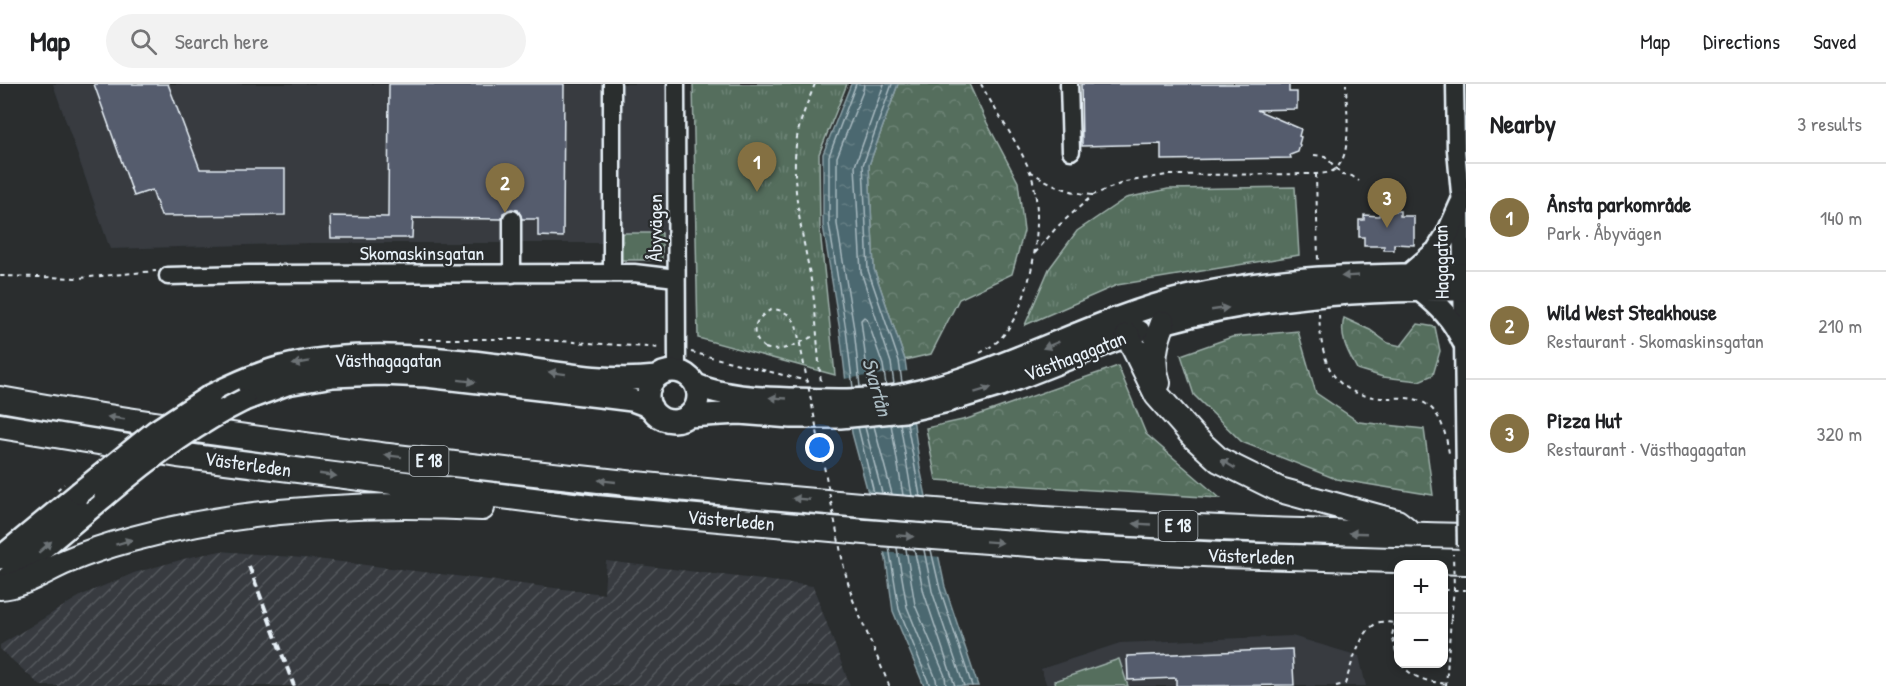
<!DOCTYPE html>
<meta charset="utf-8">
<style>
:root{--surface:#fff;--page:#f2f2f2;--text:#202124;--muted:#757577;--line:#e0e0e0;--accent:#847042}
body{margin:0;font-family:"Patrick Hand",sans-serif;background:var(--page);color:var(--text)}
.controls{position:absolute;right:18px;bottom:18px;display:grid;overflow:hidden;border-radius:12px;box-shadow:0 3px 9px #0003}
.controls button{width:54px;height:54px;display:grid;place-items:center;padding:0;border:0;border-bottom:2px solid var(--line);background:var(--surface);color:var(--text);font:30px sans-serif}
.you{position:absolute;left:820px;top:364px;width:21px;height:21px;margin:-15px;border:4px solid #fff;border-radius:50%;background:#1a73e8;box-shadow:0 0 0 9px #1a73e833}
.badge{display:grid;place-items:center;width:39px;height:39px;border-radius:50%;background:var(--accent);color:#fff;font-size:20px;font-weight:700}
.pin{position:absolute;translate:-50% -50px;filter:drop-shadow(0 2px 3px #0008)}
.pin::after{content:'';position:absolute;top:32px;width:21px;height:18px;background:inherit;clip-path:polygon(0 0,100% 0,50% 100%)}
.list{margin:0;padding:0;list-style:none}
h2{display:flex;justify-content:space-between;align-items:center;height:78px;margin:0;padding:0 24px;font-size:26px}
h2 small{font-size:20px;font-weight:400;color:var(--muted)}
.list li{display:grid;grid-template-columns:39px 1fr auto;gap:18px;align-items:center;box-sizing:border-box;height:108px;padding:0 24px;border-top:2px solid var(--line)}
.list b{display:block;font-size:22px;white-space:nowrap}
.list p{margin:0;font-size:20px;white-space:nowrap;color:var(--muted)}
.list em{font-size:20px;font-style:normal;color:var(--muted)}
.icon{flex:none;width:33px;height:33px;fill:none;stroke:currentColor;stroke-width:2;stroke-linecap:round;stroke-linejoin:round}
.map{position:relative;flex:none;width:1466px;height:602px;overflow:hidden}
header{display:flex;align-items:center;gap:36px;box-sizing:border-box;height:84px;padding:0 30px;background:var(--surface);border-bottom:2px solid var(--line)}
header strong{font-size:28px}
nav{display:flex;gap:33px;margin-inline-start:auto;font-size:21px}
.search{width:420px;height:54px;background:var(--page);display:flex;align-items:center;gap:15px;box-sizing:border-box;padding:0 21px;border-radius:33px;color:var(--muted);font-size:22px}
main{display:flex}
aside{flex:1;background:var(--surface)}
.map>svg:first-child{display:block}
.built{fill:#373b41}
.industrial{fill:url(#industrial-furrows)}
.grass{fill:url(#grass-tufts);stroke:#9eb0aa;stroke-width:1.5}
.forest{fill:url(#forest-crowns);stroke:#9eb0aa;stroke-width:1.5}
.pitch{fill:#546e5d;stroke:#9eb0aa;stroke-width:1.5}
.water{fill:url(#water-ripples);stroke:#8a9fa6;stroke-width:1.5}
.pier{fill:#2a2d2e}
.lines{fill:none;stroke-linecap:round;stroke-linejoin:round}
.shore{stroke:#a9bac1;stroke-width:1.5}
.building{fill:#555b6d;stroke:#e8f1f8;stroke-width:1.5}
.minor-casing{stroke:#e8f1f8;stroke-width:21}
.major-casing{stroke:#e8f1f8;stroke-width:26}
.highway-casing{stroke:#e8f1f8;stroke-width:28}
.path{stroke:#e8f1f8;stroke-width:2;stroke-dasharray:4.5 4.5;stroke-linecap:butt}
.minor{stroke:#2a2d2e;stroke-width:16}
.major{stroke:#2a2d2e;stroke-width:21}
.highway{stroke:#2a2d2e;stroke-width:24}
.rail{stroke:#e8f1f8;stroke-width:4;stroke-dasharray:9 4.5;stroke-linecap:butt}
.minor-bridge-casing{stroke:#e8f1f8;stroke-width:21;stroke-linecap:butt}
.major-bridge-casing{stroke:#e8f1f8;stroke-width:26;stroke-linecap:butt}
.path-bridge{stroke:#e8f1f8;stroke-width:2;stroke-dasharray:4.5 4.5;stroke-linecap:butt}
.minor-bridge{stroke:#2a2d2e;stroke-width:16}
.major-bridge{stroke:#2a2d2e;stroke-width:21}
.oneway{fill:#6c7275}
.labels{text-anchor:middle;stroke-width:4.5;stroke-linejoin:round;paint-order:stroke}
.shield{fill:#2a2d2e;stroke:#afb6bb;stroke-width:1.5}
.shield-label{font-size:18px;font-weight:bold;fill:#e8f1f8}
.street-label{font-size:20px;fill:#e8f1f8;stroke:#2a2d2e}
.water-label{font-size:21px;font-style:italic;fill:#a9bac1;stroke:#2a2d2e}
</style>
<header>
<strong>Map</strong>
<div class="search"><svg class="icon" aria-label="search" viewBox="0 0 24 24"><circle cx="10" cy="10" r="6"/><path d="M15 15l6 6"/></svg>Search here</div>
<nav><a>Map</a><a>Directions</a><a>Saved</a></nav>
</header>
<main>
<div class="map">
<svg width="1466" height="602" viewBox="0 0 1466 602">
<defs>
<pattern id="industrial-furrows" width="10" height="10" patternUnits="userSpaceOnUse" patternTransform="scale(1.5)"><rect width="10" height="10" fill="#373b41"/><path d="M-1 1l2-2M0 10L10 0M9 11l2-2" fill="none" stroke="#54585d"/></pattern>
<pattern id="grass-tufts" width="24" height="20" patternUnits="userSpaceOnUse" patternTransform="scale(1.5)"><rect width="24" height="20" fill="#546e5d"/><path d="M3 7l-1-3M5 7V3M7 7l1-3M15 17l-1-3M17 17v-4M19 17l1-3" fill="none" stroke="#6d8375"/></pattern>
<pattern id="forest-crowns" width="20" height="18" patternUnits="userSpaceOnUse" patternTransform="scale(1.5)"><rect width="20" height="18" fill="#546e5d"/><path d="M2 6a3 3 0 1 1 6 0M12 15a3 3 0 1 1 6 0" fill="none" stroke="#6d8375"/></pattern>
<pattern id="water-ripples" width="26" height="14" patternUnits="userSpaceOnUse" patternTransform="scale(1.5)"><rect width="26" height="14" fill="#4b686f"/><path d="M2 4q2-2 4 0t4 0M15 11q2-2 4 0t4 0" fill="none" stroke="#657e84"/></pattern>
</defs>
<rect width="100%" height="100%" fill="#2a2d2e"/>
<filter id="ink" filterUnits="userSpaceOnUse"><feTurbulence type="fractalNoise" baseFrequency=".0167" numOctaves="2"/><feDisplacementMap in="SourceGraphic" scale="12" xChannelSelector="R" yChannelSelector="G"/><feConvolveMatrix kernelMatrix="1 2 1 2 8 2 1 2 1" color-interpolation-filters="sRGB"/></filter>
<g filter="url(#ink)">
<path class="built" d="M53,0H669L670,159H310L110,165Z
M1292,552L1359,572L1366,602H1047L1041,585L1120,559Z"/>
<path class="industrial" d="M221,467L325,476L604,510L606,477L813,502L850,602H41L0,565V561L82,511L134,489L191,473Z"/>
<path class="grass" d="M693,0H847L819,70L820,146L835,291L698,254Z
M1295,103L1299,171L1117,201L1025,241L1049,185L1077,147L1126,114L1168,105Z
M621,149H662V176H621Z"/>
<path class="forest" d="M898,0H969L986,37L1018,98L1024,147L1012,190L959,215L931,270L905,276L874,185L869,81Z
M1344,234L1370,246L1388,259L1401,262L1418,240L1435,243L1440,267L1433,291L1419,297L1383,293L1357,285C1348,268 1339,254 1344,234Z
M1298,247L1316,309L1359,338L1424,345L1433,411L1336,395L1242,358L1194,311L1181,271L1232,253Z
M1118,282L1146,350L1220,414L936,396L926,344L967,335Z"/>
<path class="pitch" d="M1119,575L1128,602H1056L1055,597Z"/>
<path class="water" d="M851,0H898L869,81L874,185L905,276L920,384L945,503L978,602H924L893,527L886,475L852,349L840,247L823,141V70Z"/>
<path class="pier" d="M909,287L916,336L849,344L843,295Z
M865,408L929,413L942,473L881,468Z"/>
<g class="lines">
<path class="shore" d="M884,0L855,82L861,188L891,279L894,300
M892,0L863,81L868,186L899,277L902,299
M860,303L854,245L837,140V73L863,7L864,0
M869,303L861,236L864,233L867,235L883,281L886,301
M853,304L846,246L829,140V72L856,0
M900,339L912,412
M907,339L920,412
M891,340L903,411
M874,342L892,410
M858,343L874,409
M865,343L882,409
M889,463L899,525L930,602
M897,464L907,523L936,595L937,602
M906,465L915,521L945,592L946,602
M914,465L924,509L955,602
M924,466L932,507L964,602
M931,466L940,505L972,602"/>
</g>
<path class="building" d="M94,0H168L200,85H285V131L161,132L152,106L134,112Z
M389,0H564L563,153L538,152V135H522L518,126L511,125L503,129L502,135L413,134L412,154H331L330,132L388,133Z
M1081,0H1289V8H1297V25L1257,26L1301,45L1299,52L1301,53L1299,60L1300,61L1298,68L1290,71L1291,74L1161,76V60L1082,62Z
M1380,126L1400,127V132H1414V161L1394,160V166H1384V162H1364V153H1359V136H1364V131L1379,132Z
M1292,565L1294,601L1176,602V594L1128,596L1127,572Z"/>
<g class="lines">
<defs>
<path id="minor" d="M676,0L677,287
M1069,0L1071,67
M1455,0L1456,66L1461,120L1465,394
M612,189V0
M512,190V135
M168,192L249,190L634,189L676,194"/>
<path id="major" d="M1408,192L1437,167L1448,149L1461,120
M1421,207C1440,222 1453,235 1463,257
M1163,239C1260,212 1365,205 1466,206
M648 312a25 25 0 1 1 50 0a25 25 0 1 1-50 0Z
M696,301C724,313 759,314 790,315C829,316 869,318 907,310C1004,289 1090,236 1186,213C1278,191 1372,191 1466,190
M210,312C236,299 262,287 290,281C359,265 438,273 507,282C557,289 607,299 657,293
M244,316L287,300L333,292L380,290L426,292L608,313L632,316L651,323
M688,332L739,329L791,333H840L904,327L948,317L1001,301L1139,247
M0,474L79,409
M0,500L105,412"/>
<path id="highway" d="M1128,252L1157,311L1194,353L1219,376L1280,406L1397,438L1406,445
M1158,299C1151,278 1155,259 1163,239
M0,315C129,338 259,355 388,372C606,399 825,420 1044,435C1185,444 1325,448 1466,452
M0,342L178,371L596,424L865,448L1084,464L1223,471L1466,478
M0,503C23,502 45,486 67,477C88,468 110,461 132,455C245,424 365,418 482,424"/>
</defs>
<use href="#minor" class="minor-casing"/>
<use href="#major" class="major-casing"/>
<use href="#highway" class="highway-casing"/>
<path class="path" d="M815,0C807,20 798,40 796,61C791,111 804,154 812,202C817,234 817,266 821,298
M1314,71L1325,72L1342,91L1352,92L1359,97
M1030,87C1049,100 1070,109 1093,111
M1316,90L1318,177
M1035,169L1056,144L1093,111L1125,98L1167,91L1316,90C1322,89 1329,90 1334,86C1354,73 1346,22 1346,0
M0,192L79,194L156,187
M1319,229C1321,277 1330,313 1386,314C1399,314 1414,312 1426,320C1442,330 1446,352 1449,369
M419,255H530L662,264
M765,264C783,270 800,258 816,251
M691,268L811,298
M980,269C989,264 999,258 1005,249C1033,213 1047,128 1029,85C1016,55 996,29 981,0
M1444,506H1466
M1398,529L1392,551L1398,576
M1401,580C1413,595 1427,597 1446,600
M889,601V602
M1336,602L1345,600C1351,583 1360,544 1380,538C1384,537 1390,539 1395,539
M1446,602L1451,534"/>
<use href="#minor" class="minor"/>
<use href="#major" class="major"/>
<use href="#highway" class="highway"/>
<path class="rail" d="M249,482L294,602"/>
<defs>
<path id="minor-bridge" d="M1465,394L1466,462"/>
<path id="major-bridge" d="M79,409L156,347L210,312
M105,412C148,375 193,341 244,316"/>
</defs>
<use href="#minor-bridge" class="minor-bridge-casing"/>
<use href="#major-bridge" class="major-bridge-casing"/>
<path class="path-bridge" d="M765,264C747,251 754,233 773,225C785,227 790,230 796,240L844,484L853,516L889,601
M57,406L64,400
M1451,534L1454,505L1453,470"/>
<use href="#minor-bridge" class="minor-bridge"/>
<use href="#major-bridge" class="major-bridge"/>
</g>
<defs><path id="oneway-solid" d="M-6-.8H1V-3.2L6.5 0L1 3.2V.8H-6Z" transform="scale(1.5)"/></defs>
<g class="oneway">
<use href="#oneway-solid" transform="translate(1350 192) rotate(177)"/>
<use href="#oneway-solid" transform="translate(1220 225) rotate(-8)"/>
<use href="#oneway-solid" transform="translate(1051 261) rotate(158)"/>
<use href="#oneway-solid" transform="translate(301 279) rotate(170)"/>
<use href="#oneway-solid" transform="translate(557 289) rotate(-173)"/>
<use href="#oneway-solid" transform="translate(467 297) rotate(7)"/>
<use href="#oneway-solid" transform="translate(983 306) rotate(-17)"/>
<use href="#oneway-solid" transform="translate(778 314) rotate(-177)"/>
<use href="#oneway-solid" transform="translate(116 334) rotate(-172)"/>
<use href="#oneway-solid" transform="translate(393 372) rotate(-173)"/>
<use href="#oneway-solid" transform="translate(1228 380) rotate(-149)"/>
<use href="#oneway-solid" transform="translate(328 391) rotate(8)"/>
<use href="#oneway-solid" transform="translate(607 397) rotate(-174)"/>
<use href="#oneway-solid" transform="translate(801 415) rotate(-175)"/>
<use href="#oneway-solid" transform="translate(1142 440) rotate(-177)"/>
<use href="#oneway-solid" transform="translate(1358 449) rotate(-178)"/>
<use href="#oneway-solid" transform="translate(905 452) rotate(5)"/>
<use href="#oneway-solid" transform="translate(124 458) rotate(-17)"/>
<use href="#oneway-solid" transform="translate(994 458) rotate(4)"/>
<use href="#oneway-solid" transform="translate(45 463) rotate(-41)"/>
</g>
</g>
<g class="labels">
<g class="shield">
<rect x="409.5" y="362" width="39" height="30" rx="4.5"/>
<rect x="1158.5" y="427" width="39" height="30" rx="4.5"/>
</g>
<g class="shield-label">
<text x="429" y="383">E 18</text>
<text x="1178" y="448">E 18</text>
</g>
<g class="street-label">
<text transform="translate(655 144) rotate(-90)" y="7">Åbyvägen</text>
<text x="422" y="176">Skomaskinsgatan</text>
<text transform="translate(1441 178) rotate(-91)" y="7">Hagagatan</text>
<text transform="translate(1075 272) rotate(-21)" y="7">Västhagagatan</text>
<text x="388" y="283">Västhagagatan</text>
<text transform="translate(248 380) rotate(8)" y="7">Västerleden</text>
<text transform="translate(731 436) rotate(5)" y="7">Västerleden</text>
<text transform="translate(1251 472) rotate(2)" y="7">Västerleden</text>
</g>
<g class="water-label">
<text transform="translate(877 303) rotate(74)" y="7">Svartån</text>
</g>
</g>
</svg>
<div class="controls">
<button>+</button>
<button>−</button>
</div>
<div class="you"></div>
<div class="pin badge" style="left:757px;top:108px">1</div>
<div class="pin badge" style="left:505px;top:129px">2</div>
<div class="pin badge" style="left:1387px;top:144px">3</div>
</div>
<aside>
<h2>Nearby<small>3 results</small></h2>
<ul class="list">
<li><span class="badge">1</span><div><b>Ånsta parkområde</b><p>Park · Åbyvägen</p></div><em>140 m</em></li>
<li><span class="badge">2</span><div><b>Wild West Steakhouse</b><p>Restaurant · Skomaskinsgatan</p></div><em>210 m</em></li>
<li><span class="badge">3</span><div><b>Pizza Hut</b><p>Restaurant · Västhagagatan</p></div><em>320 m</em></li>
</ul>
</aside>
</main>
